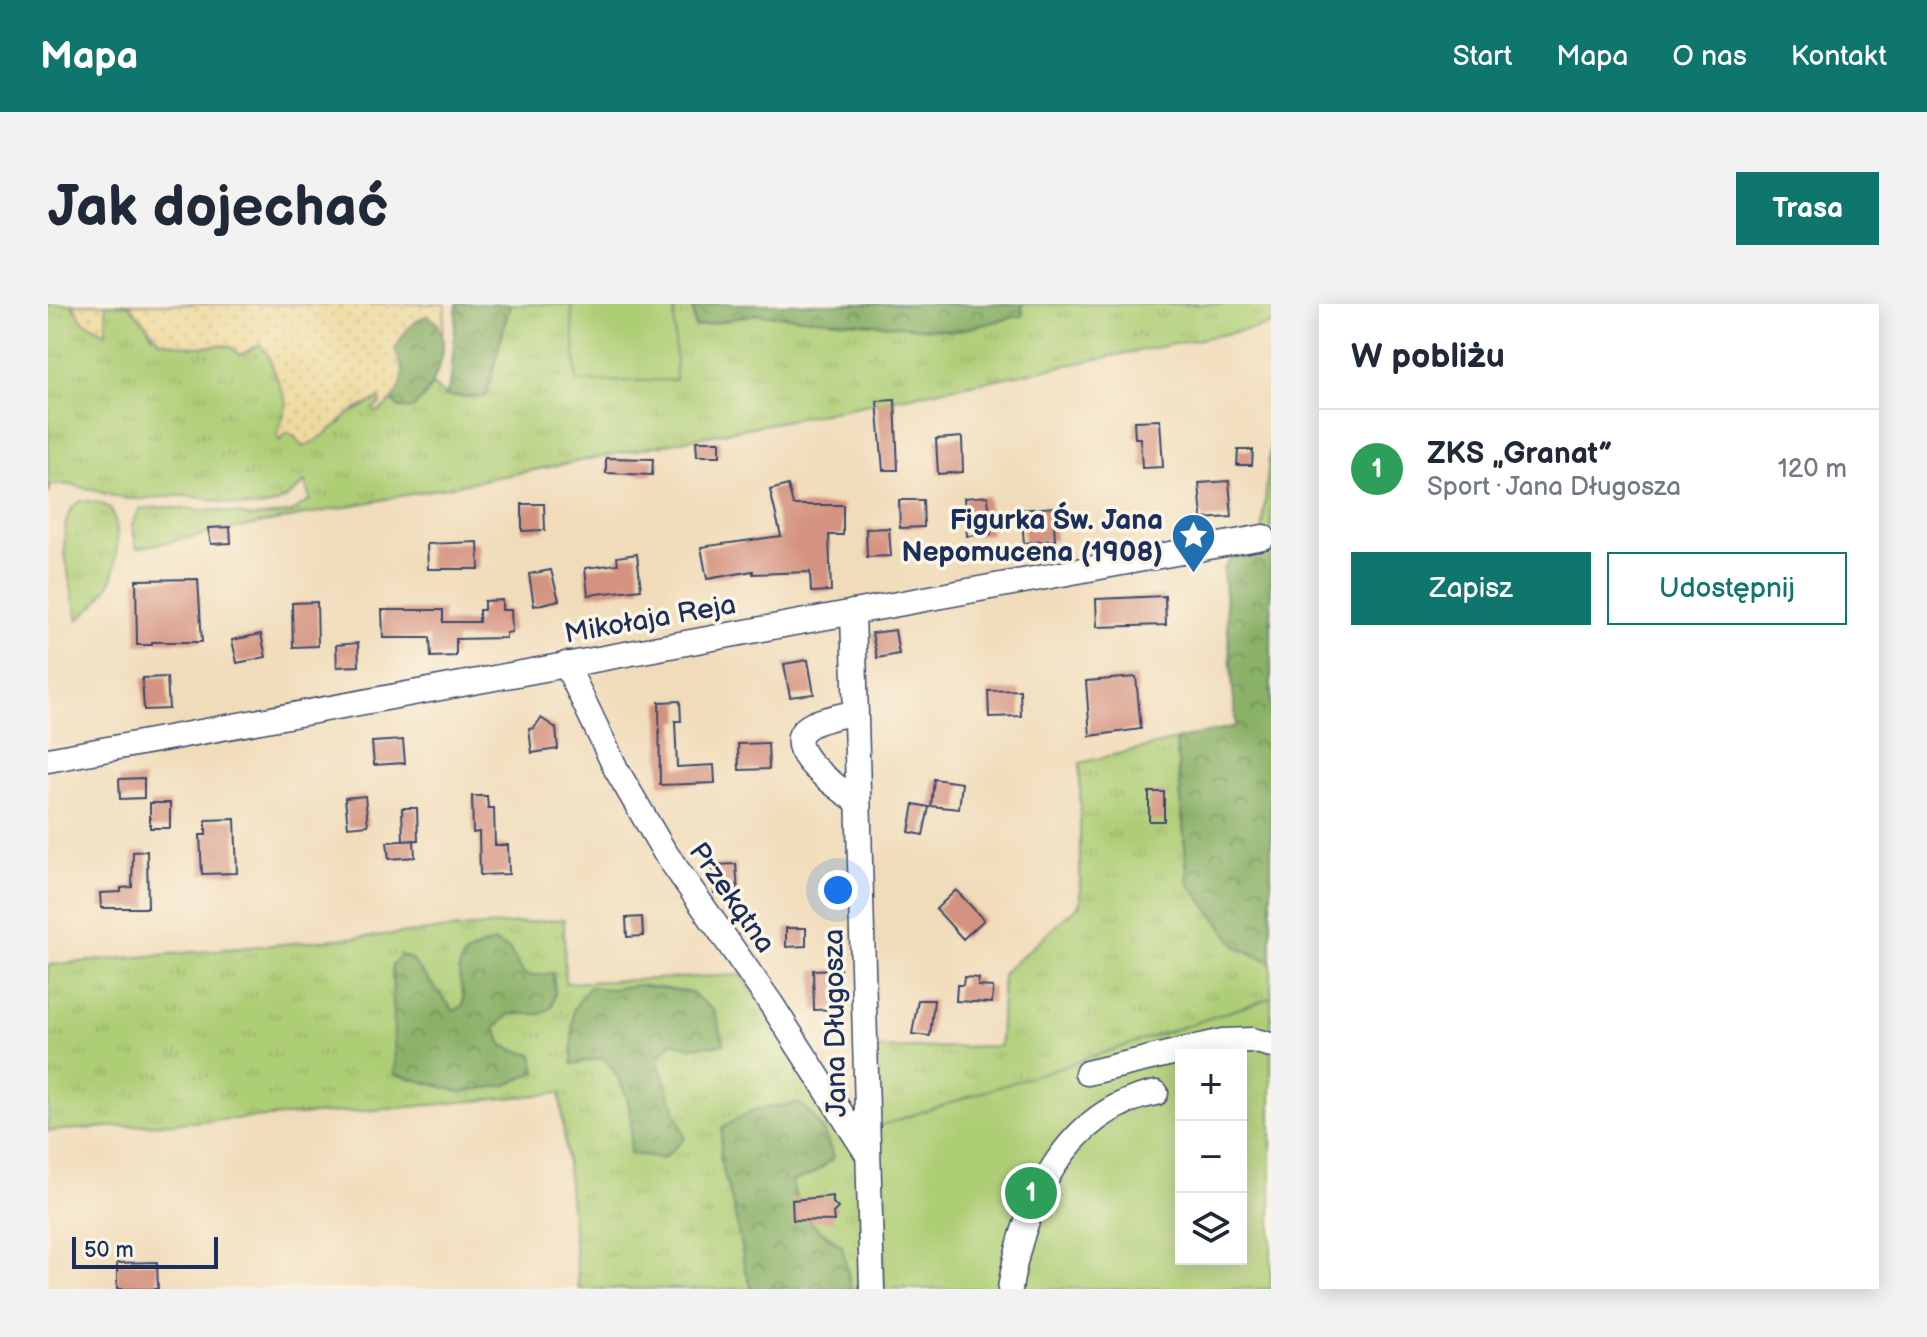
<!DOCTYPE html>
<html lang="pl">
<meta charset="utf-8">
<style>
:root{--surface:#fff;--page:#f2f2f3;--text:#1f2937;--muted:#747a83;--line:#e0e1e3;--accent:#0f766e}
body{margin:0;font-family:"Balsamiq Sans",sans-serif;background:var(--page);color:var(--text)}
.controls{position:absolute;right:24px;bottom:24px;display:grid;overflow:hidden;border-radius:0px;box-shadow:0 4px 20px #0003}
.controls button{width:72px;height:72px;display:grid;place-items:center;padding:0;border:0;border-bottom:2px solid var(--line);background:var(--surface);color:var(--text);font:40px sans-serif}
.scale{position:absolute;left:24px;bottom:20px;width:146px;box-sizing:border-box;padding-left:8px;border:4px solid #1b2f5e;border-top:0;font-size:22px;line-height:28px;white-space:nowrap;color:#1b2f5e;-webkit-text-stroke:6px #fcf5e5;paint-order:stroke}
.you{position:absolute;left:790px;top:586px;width:28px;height:28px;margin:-20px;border:6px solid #fff;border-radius:50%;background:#1a73e8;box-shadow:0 0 0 12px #1a73e833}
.badge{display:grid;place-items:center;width:52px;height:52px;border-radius:50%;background:var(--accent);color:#fff;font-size:26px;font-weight:700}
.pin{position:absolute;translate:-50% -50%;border:4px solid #fff;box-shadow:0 2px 8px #0006}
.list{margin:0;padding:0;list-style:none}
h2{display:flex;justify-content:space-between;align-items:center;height:104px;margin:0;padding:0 32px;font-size:34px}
h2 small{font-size:26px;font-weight:400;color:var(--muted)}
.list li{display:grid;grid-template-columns:52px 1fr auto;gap:24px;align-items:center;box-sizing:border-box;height:120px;padding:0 32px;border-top:2px solid var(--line)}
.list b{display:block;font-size:30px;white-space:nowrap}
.list p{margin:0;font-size:26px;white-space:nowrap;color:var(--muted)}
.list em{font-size:26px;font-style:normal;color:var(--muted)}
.actions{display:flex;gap:16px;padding:24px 32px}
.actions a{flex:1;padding:18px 0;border:2px solid var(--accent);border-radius:0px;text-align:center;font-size:28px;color:var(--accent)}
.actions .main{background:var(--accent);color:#fff}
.icon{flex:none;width:44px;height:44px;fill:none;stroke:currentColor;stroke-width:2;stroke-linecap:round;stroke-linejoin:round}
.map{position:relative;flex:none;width:1223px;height:985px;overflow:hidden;border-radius:0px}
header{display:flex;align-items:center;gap:48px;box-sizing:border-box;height:112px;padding:0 40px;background:var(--accent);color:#fff}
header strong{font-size:38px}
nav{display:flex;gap:44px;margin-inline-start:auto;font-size:28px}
.intro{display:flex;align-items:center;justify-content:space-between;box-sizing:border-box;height:192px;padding:0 48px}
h1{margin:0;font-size:56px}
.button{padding:20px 36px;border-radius:0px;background:var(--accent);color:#fff;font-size:28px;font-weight:700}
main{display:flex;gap:48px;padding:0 48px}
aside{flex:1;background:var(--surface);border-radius:0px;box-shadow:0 4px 20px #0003}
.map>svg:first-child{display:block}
.grass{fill:url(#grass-tufts);stroke:#647e6a;stroke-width:2}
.forest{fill:url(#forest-crowns);stroke:#527062;stroke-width:2}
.sand{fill:url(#sand-dots);stroke:#84847e;stroke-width:2}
.park{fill:#aece76;stroke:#647e6a;stroke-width:2;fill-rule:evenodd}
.building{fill:#d49380}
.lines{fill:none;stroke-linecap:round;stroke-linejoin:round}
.minor-casing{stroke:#3b496c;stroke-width:27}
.minor{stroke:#fff;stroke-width:24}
.labels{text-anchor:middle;stroke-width:7;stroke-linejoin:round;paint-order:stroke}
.poi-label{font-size:28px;font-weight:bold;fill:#1b2f5e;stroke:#fcf5e5;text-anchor:end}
.street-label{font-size:28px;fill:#1b2f5e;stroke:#fcf5e5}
</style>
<header>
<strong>Mapa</strong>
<nav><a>Start</a><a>Mapa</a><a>O nas</a><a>Kontakt</a></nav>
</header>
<div class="intro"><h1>Jak dojechać</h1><a class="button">Trasa</a></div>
<main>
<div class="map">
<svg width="1223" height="985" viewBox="0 0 1223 985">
<defs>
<pattern id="grass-tufts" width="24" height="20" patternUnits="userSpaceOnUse" patternTransform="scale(2)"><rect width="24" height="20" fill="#aece76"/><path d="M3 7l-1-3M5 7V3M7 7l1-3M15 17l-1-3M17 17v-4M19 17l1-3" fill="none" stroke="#95b168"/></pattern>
<pattern id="forest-crowns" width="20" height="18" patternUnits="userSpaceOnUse" patternTransform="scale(2)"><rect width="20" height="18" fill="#8ab167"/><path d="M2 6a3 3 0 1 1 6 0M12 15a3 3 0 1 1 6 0" fill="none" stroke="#709058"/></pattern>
<pattern id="sand-dots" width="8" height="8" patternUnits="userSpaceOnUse" patternTransform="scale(2)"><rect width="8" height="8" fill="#eeda9e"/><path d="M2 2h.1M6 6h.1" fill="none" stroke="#ccbb8a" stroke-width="1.8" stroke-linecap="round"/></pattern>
</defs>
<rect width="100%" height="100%" fill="#fcf5e5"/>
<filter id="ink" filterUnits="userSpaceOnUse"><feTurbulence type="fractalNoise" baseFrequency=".0125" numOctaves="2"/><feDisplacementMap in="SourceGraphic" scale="16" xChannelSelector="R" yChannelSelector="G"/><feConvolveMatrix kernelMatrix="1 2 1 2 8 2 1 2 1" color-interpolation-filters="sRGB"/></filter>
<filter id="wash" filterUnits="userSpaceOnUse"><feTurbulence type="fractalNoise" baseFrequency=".006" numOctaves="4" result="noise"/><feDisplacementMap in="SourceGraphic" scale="32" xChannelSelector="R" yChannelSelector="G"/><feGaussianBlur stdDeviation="1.8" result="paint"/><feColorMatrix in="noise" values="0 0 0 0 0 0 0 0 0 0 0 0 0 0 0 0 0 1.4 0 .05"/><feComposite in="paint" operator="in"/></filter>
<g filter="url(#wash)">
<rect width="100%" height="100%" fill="#f0dcba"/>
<path class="grass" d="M0,0H25V4L58,28V0H80L95,15L104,31L145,43L212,40L220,51L239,100L229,132L241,129L248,133L292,120L299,111L332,94V107L344,97L352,104L377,93L384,81L398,92L438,93L462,0H644L647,23L708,10L908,27L975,11L974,0H1223V21L89,244L84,221L92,205L115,203L172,207L206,213L242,209L262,196L257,178C217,221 188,196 137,192C118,191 100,196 82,195C56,192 28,177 3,181L0,191Z
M1223,131V247L1213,244Z
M32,197C65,196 70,210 69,240C68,256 68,269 60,283C52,297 41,306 30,316C25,287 1,215 32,197Z
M1128,436L1140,578L1189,643L1223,658V709L1035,763L830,985L820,745L952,742L955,669L1032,600V459Z
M516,615L517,679L694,671L810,852L819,985H531L512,789L328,806L0,827V661Z"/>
<path class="forest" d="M409,0H462L438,93L398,92L403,75Z
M644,0H974L975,11L908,27L708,10L647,23Z
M380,11C412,35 386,83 365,105L352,104L344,97L353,77L347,46L360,23Z
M1213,244L1223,247V658L1189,643L1140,578L1128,436L1188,422L1175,265L1187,249Z
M446,638L461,645L476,670L484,672L505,669L507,688L504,703L493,710H461L447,724L455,742L485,751L488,768L459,781L412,788L347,770L344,661L353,651L363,655L406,707L415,701C417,688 414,688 412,676C406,651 427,644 446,638Z
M589,681L643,688L667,708L676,740L642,743L624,738L609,754L637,834L615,855L582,849C585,805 583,789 556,754L524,760L525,706L541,683L563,685Z
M751,799C770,814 778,830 785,853C774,866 761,873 744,877C749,911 766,924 794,942L803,985H704L697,965L686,905L672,856L674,824L705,806Z"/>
<path class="sand" d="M25,0H58V29L35,17Z
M80,0H397L394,34L390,19L380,11C362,19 355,28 347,46C349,53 352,58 354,65C358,81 342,104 327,108L325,105L333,99L332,94C321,100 306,105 297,113C284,126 272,136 255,143C248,138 249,129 238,129L232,137L229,132L239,100L220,51L212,40L192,51L181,41L145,43L112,37Z"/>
<path class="park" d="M523,0H626L628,76L529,78Z
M1223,694V985H836L831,822ZM1133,751H1193V955H1133Z"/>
<g id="blocks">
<path class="building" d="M847,96L850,166H835L829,97Z
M1112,116L1115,163L1094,164L1092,134H1087L1086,117Z
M914,133L915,168L890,170L888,135Z
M648,137H672V152H649Z
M1190,146H1205L1204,161H1189Z
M558,154L605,155L604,171L558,169Z
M1181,177L1184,213L1154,215L1151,179Z
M740,181L745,201H795V231H781L783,287L763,288L762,268L705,270V267L659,275L653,243L733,232L722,186Z
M940,192L943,230L919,232L916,194Z
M851,196H875L876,223L852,224Z
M474,200H496L497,226L474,227Z
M1005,203L1007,236L976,239L973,206Z
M182,223L183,239L163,240L160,224Z
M841,224L843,252L819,253L818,225Z
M430,238L431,265H380L379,240Z
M589,250L593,285L540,291L537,264L570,260L569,253Z
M503,266L511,296L486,302L481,270Z
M150,275L154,338H104V341H89L88,276Z
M1117,292L1118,321L1049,323L1048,295Z
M454,296V306H463L464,328L458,329V334L408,335V352L383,353L382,334H335L334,306H395V318H431V306H436V297Z
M269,298L270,342L245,343L244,299Z
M847,326L851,350L829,354L824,329Z
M213,330L218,353L189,359L184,336Z
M310,339L311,362L289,363L288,341Z
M760,356L766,390L742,393L736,360Z
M119,373L121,405L96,406L94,374Z
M1088,373L1093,425L1042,432L1038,377Z
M972,386L973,412L941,413L940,387Z
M632,397L633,417H627L629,463L666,461L667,479L612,481L611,398Z
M493,414L508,424L510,445L484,449L481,425L486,424Z
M355,436L357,459L326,461L324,438Z
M720,439L721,465L691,466L690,440Z
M96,474V494L72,495L71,475Z
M886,475L914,479L911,505L883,502Z
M1101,488H1116V517H1101Z
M317,492L320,521L300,523L297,494Z
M424,492H439L440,504H446L447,541H460L461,570L432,571L431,528L425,529Z
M102,499H122V524H102Z
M866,500L881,503L875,531L861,528Z
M354,504H369L370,536L355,537Z
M187,515L189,569L154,570L152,531H158V516Z
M366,536L367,553L341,555L339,538Z
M99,547L100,604H53L52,589L73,588V584L84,583L85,548Z
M688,560L690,588L666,589L665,561Z
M908,586L936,616L915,635L888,605Z
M594,613L595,632L579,633L578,614Z
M738,624H758V642L738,643Z
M792,665L793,705L766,706L765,666Z
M916,673L931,674L930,682L945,683L944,699L908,697L909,681H915Z
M870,696H886L882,732L864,730Z
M785,892V899L790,904L785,909L786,917L745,916L744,896Z
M109,958L110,985H69V959Z"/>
</g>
</g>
<g filter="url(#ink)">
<use href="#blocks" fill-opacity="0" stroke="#3b496c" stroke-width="2"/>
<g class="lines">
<defs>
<path id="minor" d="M805,308L824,985
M518,360L568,465L616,547L724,701L818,848
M808,408C794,412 777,414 765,420C722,441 794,486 810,498
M0,456L1215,233
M1039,769L1175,737L1204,736L1223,741
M962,985C975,902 1017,806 1108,789"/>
</defs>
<use href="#minor" class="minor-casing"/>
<use href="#minor" class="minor"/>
</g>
</g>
<defs>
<symbol id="sight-pin" viewBox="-11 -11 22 30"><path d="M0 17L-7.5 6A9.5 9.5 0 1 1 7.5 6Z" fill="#1f6fb2" stroke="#fcf5e5"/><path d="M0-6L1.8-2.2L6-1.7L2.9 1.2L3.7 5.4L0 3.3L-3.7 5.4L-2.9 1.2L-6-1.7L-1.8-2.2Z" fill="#fff"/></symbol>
</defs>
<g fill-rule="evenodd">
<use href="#sight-pin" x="1120" y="206" width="51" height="69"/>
</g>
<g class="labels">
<g class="poi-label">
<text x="1115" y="225">Figurka Św. Jana<tspan x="1115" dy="32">Nepomucena (1908)</tspan></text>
</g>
<g class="street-label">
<text transform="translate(602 314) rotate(-10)" y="10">Mikołaja Reja</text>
<text transform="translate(685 593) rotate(55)" y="10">Przekątna</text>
<text transform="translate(786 719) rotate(-91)" y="10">Jana Długosza</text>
</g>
</g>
</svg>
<div class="controls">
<button>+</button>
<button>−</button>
<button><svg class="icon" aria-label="layers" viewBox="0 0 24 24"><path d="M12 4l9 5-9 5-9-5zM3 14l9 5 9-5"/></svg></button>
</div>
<div class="scale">50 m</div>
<div class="you"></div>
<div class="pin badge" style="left:983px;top:889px;background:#2e9e5b">1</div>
</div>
<aside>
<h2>W pobliżu<small></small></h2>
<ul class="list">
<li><span class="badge" style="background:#2e9e5b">1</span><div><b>ZKS „Granat”</b><p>Sport · Jana Długosza</p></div><em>120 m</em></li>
</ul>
<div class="actions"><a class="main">Zapisz</a><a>Udostępnij</a></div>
</aside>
</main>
